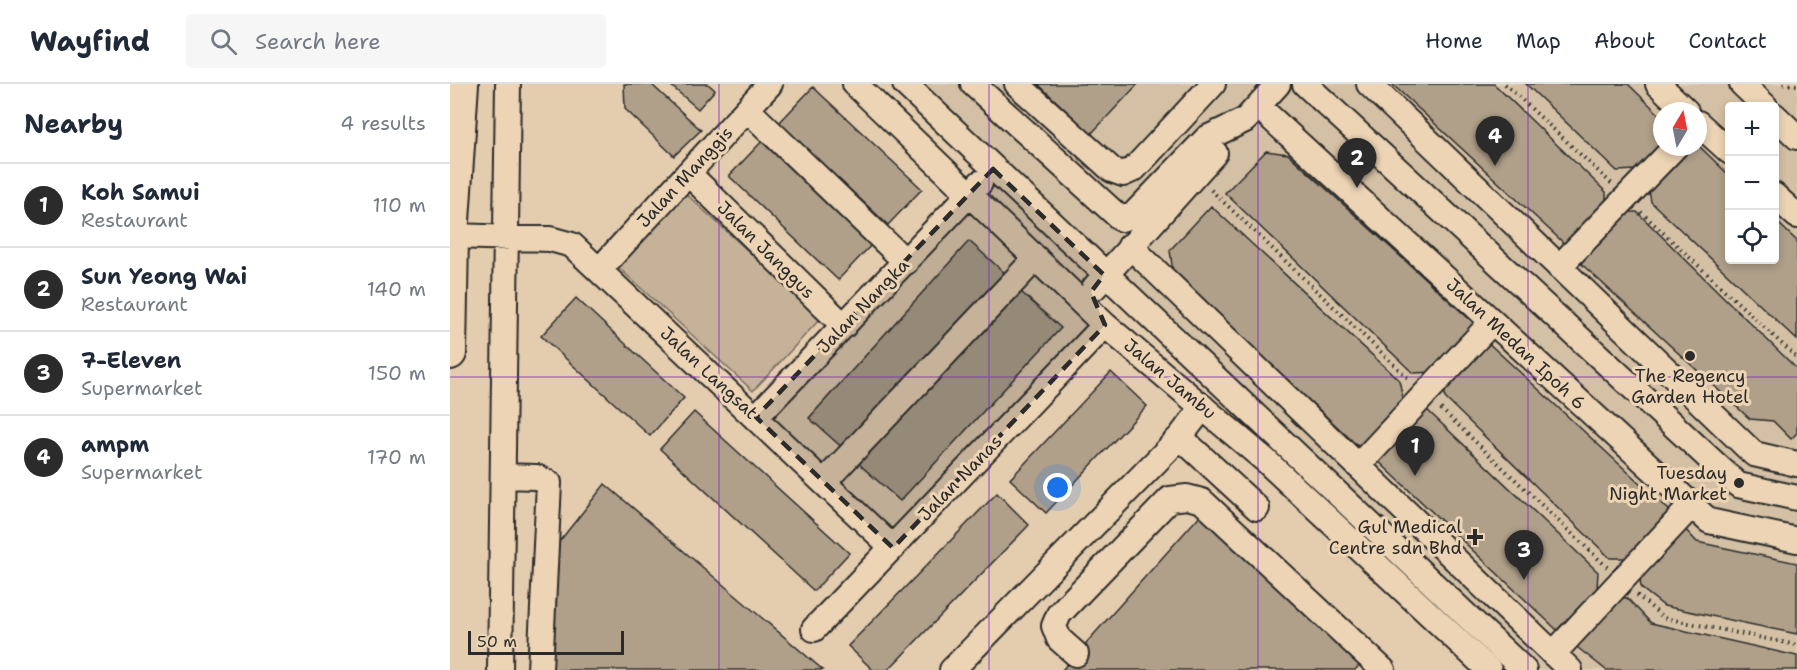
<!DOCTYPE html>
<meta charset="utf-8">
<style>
:root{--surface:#fff;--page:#f6f6f7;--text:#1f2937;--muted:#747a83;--line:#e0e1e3;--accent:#2b2b2b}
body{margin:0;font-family:"Shantell Sans",sans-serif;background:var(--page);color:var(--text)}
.controls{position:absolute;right:18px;top:18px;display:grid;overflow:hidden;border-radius:6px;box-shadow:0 3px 9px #0003}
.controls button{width:54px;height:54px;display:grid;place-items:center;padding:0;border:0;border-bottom:2px solid var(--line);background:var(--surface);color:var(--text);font:30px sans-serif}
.compass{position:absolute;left:1203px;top:18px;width:54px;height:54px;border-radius:50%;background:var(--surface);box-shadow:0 3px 9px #0003;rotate:10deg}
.scale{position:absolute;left:18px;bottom:15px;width:156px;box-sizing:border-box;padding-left:6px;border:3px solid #2b2b2b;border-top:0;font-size:16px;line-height:21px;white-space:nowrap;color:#2b2b2b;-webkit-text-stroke:4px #ecd4b4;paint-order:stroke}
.you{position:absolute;left:608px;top:404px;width:21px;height:21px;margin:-15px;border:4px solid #fff;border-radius:50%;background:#1a73e8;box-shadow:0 0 0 9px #1a73e833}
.badge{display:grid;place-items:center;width:39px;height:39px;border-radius:50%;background:var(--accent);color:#fff;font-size:20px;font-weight:700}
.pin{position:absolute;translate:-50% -50px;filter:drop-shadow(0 2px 3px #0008)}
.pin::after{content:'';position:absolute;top:32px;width:21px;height:18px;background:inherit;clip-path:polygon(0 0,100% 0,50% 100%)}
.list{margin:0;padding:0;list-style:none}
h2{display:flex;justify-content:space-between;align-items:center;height:78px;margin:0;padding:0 24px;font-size:26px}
h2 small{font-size:20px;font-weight:400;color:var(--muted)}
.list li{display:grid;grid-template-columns:39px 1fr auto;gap:18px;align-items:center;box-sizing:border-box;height:84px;padding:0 24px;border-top:2px solid var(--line)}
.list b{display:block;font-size:22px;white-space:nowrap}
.list p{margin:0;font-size:20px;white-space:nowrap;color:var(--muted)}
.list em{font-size:20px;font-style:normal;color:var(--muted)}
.icon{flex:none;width:33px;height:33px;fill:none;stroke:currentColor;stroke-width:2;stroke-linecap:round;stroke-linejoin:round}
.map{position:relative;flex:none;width:1347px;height:586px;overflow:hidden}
header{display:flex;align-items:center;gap:36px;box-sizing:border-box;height:84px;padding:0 30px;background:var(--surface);border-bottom:2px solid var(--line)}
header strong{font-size:28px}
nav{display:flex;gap:33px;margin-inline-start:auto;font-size:21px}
.search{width:420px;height:54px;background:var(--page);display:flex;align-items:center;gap:15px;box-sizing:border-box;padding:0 21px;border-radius:6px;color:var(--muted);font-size:22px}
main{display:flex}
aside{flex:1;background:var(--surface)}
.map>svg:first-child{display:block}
.built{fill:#d4c0a4;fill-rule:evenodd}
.green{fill:#c6b299;stroke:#786e62;stroke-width:1.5}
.building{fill:#b0a08a;stroke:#2b2b2b;stroke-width:1.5}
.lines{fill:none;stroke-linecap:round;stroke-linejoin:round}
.minor-casing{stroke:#2b2b2b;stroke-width:28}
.major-casing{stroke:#2b2b2b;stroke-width:36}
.path{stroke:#2b2b2b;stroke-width:4;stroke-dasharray:1.5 4.5;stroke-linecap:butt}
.minor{stroke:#ecd4b4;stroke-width:24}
.major{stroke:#ecd4b4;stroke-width:32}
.marked{fill:#2b2b2b;fill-opacity:0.2;stroke:#2b2b2b;stroke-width:4.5;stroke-dasharray:12 8;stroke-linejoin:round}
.grid{fill:none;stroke:#7b2cbf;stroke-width:1.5;stroke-opacity:0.55}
.poi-dot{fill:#2b2b2b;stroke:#ecd4b4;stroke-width:2}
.labels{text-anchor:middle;stroke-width:6;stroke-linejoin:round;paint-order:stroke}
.street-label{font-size:18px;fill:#2b2b2b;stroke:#ecd4b4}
.poi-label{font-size:18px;fill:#2b2b2b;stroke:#ecd4b4;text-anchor:end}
</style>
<header>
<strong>Wayfind</strong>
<div class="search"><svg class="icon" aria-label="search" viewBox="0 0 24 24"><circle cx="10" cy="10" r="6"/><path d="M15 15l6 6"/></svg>Search here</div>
<nav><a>Home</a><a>Map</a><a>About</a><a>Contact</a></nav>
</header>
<main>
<aside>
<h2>Nearby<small>4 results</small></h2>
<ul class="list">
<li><span class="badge">1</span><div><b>Koh Samui</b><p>Restaurant</p></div><em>110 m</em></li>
<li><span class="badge">2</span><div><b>Sun Yeong Wai</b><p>Restaurant</p></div><em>140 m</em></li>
<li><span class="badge">3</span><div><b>7-Eleven</b><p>Supermarket</p></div><em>150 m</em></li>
<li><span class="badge">4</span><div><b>ampm</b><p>Supermarket</p></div><em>170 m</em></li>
</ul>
</aside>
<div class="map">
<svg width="1347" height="586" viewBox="0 0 1347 586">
<rect width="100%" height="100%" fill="#e4cdaf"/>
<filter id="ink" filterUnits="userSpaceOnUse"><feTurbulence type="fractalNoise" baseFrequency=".0167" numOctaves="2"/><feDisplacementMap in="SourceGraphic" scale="12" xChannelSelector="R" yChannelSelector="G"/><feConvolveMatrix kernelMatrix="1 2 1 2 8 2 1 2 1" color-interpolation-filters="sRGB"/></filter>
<g filter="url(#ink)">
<path class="built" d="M454,0H1347V586H1077ZM1280,22H1324V176H1280ZM1212,27H1248V63H1212Z"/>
<path class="green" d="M236,110L371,234L303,307L168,183Z"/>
<path class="building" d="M174,0H201L251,46L224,72L175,25Z
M219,0H258L265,6L248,25Z
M588,0H688L641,50Z
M942,0H1044L1156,108V121L1117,162Z
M1076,0H1178L1212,33V60L1186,86L1167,87Z
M363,3L472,105L438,141L329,39Z
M315,54L424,158L388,196L279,92Z
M1248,61L1280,92V176H1324V135L1347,157V256L1201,118L1198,100L1235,63Z
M816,67L838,70L1027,242L985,288L963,289L775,109Z
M761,122L949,296L954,318L910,364L723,189L720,166Z
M1168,128H1187L1347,285V349L1341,355L1323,337L1300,335L1125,174Z
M519,157L556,190L396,367L359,334Z
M570,207L611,244L450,417L409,380Z
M126,214L234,314L200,352L91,252Z
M1034,255L1220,427L1177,474H1160L995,314V297Z
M661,288L697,322L596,429L560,395Z
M974,323L1148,488L1147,505L1107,546L925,374Z
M244,328L399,469L364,507L210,365Z
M155,400L373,586H89L93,478Z
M547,409L579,441L438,586H423L398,562Z
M753,428L918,572L905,586H612Z
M1233,443L1247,458L1347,479V550L1214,522L1191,504L1189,485Z
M1161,513L1177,514L1201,539L1347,572V586H1156L1123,560Z"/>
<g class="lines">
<defs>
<path id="minor" d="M405,0L655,241L815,376L1039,586
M455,0L1074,586
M523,0L671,135L683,131L757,54L795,36
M567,0L662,86L673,90L684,85L763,0
M855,0L1288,401L1347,414
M919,0L1304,370L1347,380
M1208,0L1236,27
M1292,0L1315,22
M808,22L1259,437L1347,456
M297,25L456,178
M1324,31L1347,53
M797,34L828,0
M1248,39L1280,68
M238,89L394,242
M1324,111L1347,132
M2,152L100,155L122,161L443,464
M680,162L1120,586
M1109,183L1225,63
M150,185L320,0
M644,204L765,69
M306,333L530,99
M730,353L807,424
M908,382L1042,238
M53,392L86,393L99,399L90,586
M374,398L586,174
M364,545L655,241
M626,570L609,555L604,542L609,530L720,415L737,413L752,417L933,586
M1103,570L1242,421
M50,586L58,0
M502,586L730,353L753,323"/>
<path id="major" d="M0,269L2,152L12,0"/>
</defs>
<use href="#minor" class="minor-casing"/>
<use href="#major" class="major-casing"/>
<path class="path" d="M1055,0L1162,100
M1333,0L1347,1
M761,106L959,295
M1191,128L1347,274
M991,325L1157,483
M1187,511L1214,534L1347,561"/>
<use href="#minor" class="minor"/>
<use href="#major" class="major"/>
</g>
</g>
<path class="marked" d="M543,85L654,191L641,208L655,241L443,464L306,333Z"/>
<path class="grid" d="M269,0V586M539,0V586M808,0V586M1078,0V586M0,293H1347"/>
<g class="poi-dot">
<circle cx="1240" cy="272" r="6"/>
<circle cx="1289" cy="399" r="6"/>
<path d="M1022 444h6v6h6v6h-6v6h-6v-6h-6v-6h6z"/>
</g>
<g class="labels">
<g class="street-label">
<text transform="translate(235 93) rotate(-47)" y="6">Jalan Manggis</text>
<text transform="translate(316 166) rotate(45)" y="6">Jalan Janggus</text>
<text transform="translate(413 222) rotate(-46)" y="6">Jalan Nangka</text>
<text transform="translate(1066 260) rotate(43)" y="6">Jalan Medan Ipoh 6</text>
<text transform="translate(259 289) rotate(43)" y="6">Jalan Langsat</text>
<text transform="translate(720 295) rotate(40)" y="6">Jalan Jambu</text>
<text transform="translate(510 394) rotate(-46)" y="6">Jalan Nanas</text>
</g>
<g class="poi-label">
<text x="1240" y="298" text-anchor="middle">The Regency<tspan x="1240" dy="21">Garden Hotel</tspan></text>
<text x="1277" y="395">Tuesday<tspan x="1277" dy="21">Night Market</tspan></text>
<text x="1012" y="449">Gul Medical<tspan x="1012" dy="21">Centre sdn Bhd</tspan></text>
</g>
</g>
</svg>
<div class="controls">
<button>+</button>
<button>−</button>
<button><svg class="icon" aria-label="locate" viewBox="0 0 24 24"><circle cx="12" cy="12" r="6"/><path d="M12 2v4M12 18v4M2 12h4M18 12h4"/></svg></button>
</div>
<svg class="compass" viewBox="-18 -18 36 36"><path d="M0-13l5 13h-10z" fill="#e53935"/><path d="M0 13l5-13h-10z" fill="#747a83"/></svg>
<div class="scale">50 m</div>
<div class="you"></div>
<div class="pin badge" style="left:965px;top:392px">1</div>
<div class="pin badge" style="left:907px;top:104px">2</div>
<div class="pin badge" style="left:1074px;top:496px">3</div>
<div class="pin badge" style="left:1045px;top:82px">4</div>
</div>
</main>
